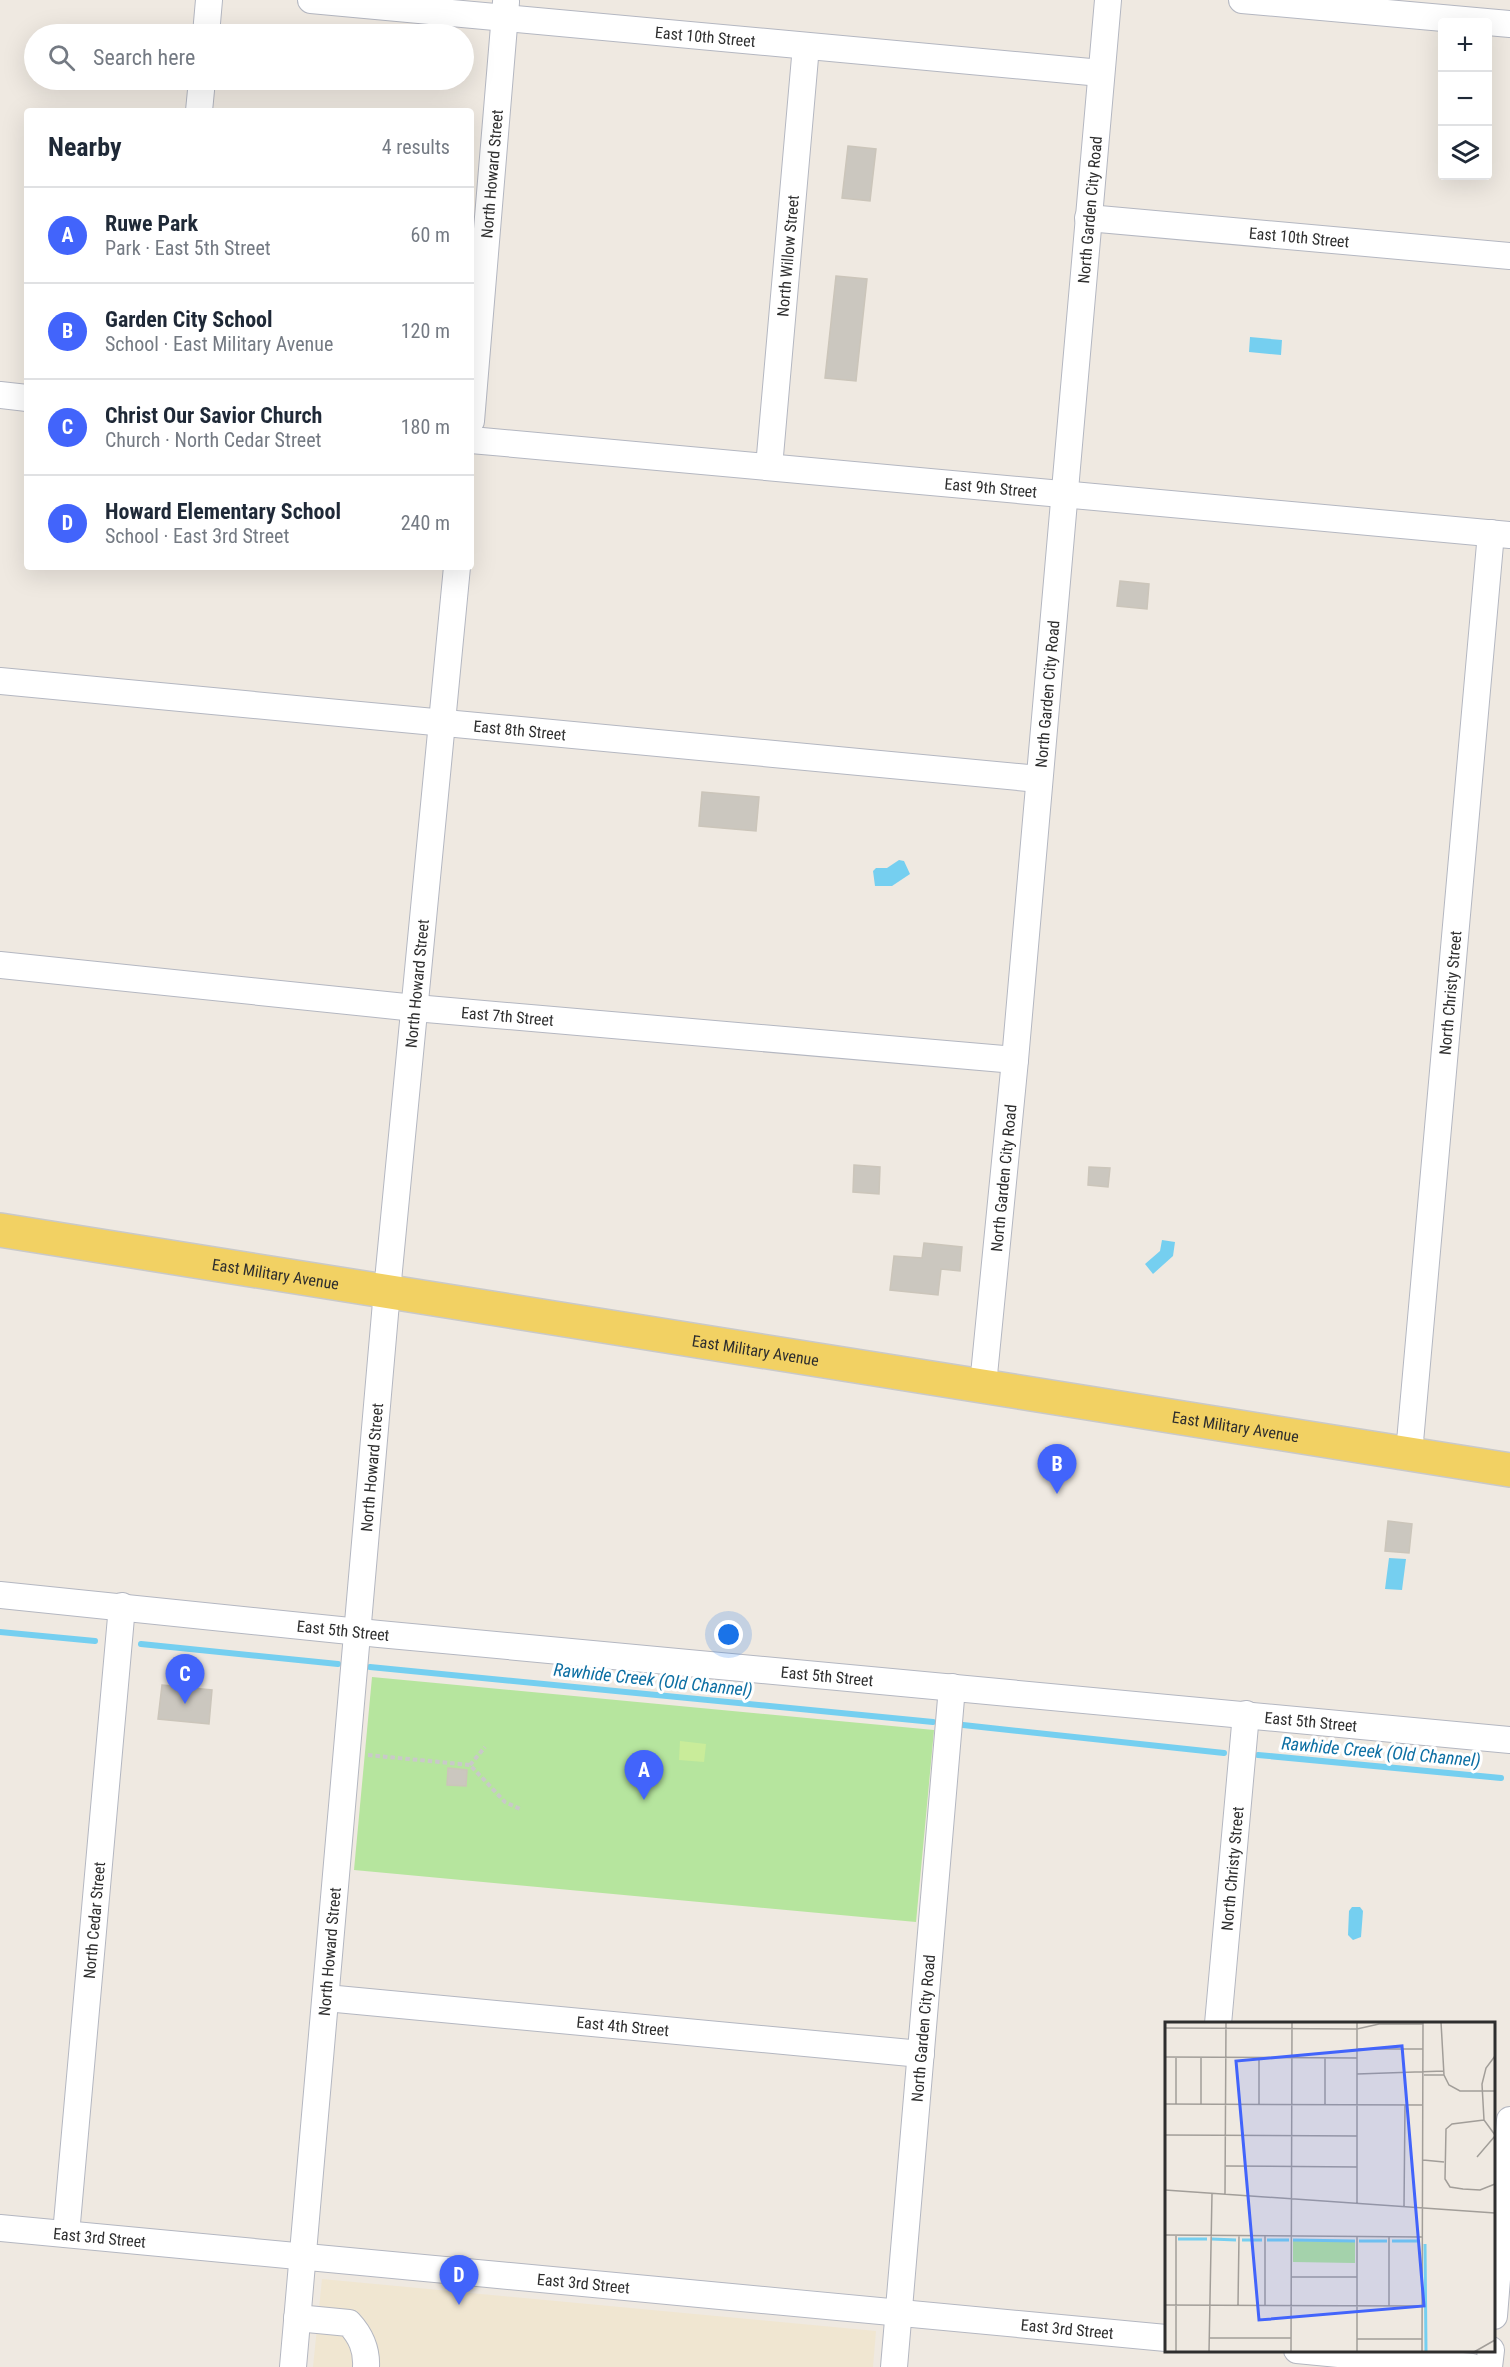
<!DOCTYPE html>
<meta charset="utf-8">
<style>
:root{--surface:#fff;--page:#f2f2f3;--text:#1f2937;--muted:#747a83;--line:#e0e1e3;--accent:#4264fb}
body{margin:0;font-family:"Roboto Condensed",sans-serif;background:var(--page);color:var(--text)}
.controls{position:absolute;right:18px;top:18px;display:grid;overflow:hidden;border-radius:6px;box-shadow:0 6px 24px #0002}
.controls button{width:54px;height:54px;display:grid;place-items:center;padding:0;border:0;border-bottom:2px solid var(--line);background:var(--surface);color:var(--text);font:30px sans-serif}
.you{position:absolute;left:729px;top:1635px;width:21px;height:21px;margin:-15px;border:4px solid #fff;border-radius:50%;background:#1a73e8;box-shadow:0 0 0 9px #1a73e833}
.badge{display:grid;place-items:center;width:39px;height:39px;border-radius:50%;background:var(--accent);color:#fff;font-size:20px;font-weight:700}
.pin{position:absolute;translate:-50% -50px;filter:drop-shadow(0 2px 3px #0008)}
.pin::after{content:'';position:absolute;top:32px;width:21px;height:18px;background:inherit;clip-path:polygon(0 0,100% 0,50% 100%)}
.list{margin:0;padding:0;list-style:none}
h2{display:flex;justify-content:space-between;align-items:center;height:78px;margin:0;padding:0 24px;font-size:26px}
h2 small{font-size:20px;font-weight:400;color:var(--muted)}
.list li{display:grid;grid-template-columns:39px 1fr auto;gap:18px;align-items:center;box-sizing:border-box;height:96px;padding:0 24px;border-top:2px solid var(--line)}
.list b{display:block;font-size:22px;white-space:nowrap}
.list p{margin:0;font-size:20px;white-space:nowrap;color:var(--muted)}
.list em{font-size:20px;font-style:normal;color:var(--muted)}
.icon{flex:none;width:33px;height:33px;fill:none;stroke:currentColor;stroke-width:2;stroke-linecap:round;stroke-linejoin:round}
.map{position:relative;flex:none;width:1510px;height:2367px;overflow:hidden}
.search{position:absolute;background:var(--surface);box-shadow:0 6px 24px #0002;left:24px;top:24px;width:450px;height:66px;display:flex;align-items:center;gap:15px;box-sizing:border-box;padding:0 21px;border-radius:33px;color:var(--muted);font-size:22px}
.panel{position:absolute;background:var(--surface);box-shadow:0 6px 24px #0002;left:24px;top:108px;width:450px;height:462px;border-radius:6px}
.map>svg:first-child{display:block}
.education{fill:#f0e6d1}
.green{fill:#b6e59e}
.pitch{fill:#c9ec9a}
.water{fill:#75cff0}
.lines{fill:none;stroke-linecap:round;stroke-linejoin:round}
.stream{stroke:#75cff0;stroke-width:6}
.building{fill:#cbc7bf;stroke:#cbc5ba;stroke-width:1.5}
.minor-casing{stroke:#b4b7c1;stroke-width:28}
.major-casing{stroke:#c9c9c9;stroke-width:36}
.path{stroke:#c9c9c9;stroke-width:4;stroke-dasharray:4.5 3;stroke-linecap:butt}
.minor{stroke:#fff;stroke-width:26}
.major{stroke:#f2d163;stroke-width:33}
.labels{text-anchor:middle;stroke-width:6;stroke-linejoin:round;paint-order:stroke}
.street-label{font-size:16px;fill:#2e2e2e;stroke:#fff}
.water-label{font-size:18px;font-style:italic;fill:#0d6fa3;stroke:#fff}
.inset-river{fill:none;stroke:#75cff0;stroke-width:3}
.inset-road{fill:none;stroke:#a29e99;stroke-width:1.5}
.view{fill:#4264fb;fill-opacity:0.15;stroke:#4264fb;stroke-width:3}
.inset-edge{fill:none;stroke:#2e2e2e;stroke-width:3}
</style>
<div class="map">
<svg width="1510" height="2367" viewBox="0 0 1510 2367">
<rect width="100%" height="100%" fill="#efe9e1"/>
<path class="education" d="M322,2279L876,2331L873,2367H313Z"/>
<path class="green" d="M372,1677L934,1730L916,1922L354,1870Z"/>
<path class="pitch" d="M680,1741L706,1744L704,1762L679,1760Z"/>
<path class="water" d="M1250,337L1282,340L1281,355L1249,352Z
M899,860L904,861L910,874L892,886H875L873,871L876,868H887Z
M1162,1240L1175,1242L1173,1256L1153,1274L1145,1264L1160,1251Z
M1389,1558L1406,1559L1402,1590L1385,1589Z
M1352,1907H1360L1363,1911L1361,1937L1353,1940L1348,1935L1349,1911Z"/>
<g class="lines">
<path class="stream" d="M0,1632L95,1641
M141,1644L338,1664
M370,1667L933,1722
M963,1725L1224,1753
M1258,1755L1501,1778"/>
</g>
<path class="building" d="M848,146L876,149L870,201L842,198Z
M836,276L867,279L856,381L825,378Z
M1120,581L1149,584L1147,609L1117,606Z
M702,792L759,797L756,831L699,826Z
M854,1165L880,1167L879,1194L853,1192Z
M1089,1167L1110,1168L1108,1187L1088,1185Z
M924,1243L962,1247L960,1271L941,1269L938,1295L890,1290L894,1256L922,1258Z
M1388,1521L1412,1524L1409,1553L1385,1551Z
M162,1685L212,1690L209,1724L158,1719Z
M448,1768L467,1770L466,1786L447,1785Z"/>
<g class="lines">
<defs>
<g id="minor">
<path id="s1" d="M311,0L1101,73"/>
<path d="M1242,0L1510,24"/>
<path d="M206,34L209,0"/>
<path d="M199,111L202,80"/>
<path id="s2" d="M1088,218L1510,256"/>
<path d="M0,395L27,398"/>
<path id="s3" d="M471,421L506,2"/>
<path id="s4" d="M471,440L1510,535"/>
<path id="s5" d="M769,467L806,46"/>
<path id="s6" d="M0,681L1039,779"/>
<path id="s7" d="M0,965L415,1008L1015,1060"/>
<path id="s8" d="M983,1385L1015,1060L1108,0"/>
<path id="s9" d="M1409,1453L1491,533"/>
<path id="s10" d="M0,1595L379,1634L1510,1740"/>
<path id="s11" d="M326,1998L921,2054"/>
<path id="s12" d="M1218,2024L1246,1714"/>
<path id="s13" d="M0,2228L1166,2338"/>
<path id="s14" d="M66,2234L122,1606"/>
<path d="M1494,2316L1510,2120"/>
<path d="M297,2318L349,2323C361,2336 367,2349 366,2367"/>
<path d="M1297,2350L1472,2367"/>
<path id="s15" d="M293,2367L387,1291L457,567"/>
<path id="s16" d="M894,2367L952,1687"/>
<path d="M1489,2367L1491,2350"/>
</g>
<g id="major">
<path id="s17" d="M0,1230L1510,1470"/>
</g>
</defs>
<use href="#minor" class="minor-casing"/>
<use href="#major" class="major-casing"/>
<path class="path" d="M368,1755L470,1765L505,1802L520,1809
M470,1765L485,1747"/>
<use href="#minor" class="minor"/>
<use href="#major" class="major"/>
</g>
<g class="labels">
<g class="street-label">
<text dy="6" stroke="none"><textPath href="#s1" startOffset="396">East 10th Street</textPath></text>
<text dy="6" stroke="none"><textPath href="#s3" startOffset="248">North Howard Street</textPath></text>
<text dy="6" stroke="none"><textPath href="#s8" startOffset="1180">North Garden City Road</textPath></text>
<text dy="6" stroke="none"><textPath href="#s2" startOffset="212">East 10th Street</textPath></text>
<text dy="6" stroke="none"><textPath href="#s5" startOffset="212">North Willow Street</textPath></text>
<text dy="6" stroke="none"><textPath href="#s4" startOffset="522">East 9th Street</textPath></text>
<text dy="6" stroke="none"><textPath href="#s8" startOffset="694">North Garden City Road</textPath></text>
<text dy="6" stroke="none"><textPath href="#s6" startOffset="522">East 8th Street</textPath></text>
<text dy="6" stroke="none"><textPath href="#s15" startOffset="1389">North Howard Street</textPath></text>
<text dy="6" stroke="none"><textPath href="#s9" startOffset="462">North Christy Street</textPath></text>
<text dy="6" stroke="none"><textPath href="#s7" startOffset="510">East 7th Street</textPath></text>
<text dy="6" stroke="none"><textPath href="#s8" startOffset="208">North Garden City Road</textPath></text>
<text dy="6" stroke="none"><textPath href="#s17" startOffset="279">East Military Avenue</textPath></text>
<text dy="6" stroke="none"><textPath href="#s17" startOffset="765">East Military Avenue</textPath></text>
<text dy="6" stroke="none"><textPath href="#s17" startOffset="1251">East Military Avenue</textPath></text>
<text dy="6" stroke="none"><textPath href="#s15" startOffset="903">North Howard Street</textPath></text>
<text dy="6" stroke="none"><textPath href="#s10" startOffset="345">East 5th Street</textPath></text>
<text dy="6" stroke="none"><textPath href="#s10" startOffset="831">East 5th Street</textPath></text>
<text dy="6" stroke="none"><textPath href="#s10" startOffset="1317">East 5th Street</textPath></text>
<text dy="6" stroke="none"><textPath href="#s12" startOffset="156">North Christy Street</textPath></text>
<text dy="6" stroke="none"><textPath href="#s14" startOffset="315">North Cedar Street</textPath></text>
<text dy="6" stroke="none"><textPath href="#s15" startOffset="417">North Howard Street</textPath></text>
<text dy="6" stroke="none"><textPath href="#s11" startOffset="298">East 4th Street</textPath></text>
<text dy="6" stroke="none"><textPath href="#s16" startOffset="340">North Garden City Road</textPath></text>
<text dy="6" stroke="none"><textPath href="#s13" startOffset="100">East 3rd Street</textPath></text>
<text dy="6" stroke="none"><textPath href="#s13" startOffset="586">East 3rd Street</textPath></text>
<text dy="6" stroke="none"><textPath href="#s13" startOffset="1072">East 3rd Street</textPath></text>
</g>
<g class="water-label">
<text transform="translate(653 1680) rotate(6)" y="6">Rawhide Creek (Old Channel)</text>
<text transform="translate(1381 1752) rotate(5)" y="6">Rawhide Creek (Old Channel)</text>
</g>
</g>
<g transform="translate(1165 2022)">
<rect width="330" height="330" fill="#efe9e1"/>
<path d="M128,219L190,220V241L128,240Z" fill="#b6e59e"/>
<path class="inset-river" d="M13,217H42M47,217L71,218M77,218H97M102,218H124M128,218L190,219M194,219H222M227,219H253M260,222L261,330"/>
<path class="inset-road" d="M276,0L279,53L284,63L295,69H330M0,6L192,7L214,2H258M193,27H258M330,34L321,46L317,62L319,98L330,113M0,35L192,36M160,36V83M192,52L279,49M259,53H279M0,82L258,83M11,82V35M36,82V35M94,82V36M319,98L287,102L281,107L280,157L285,165L298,167L315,168L330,162M0,113L192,114M312,135L330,114M258,138L279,140M61,144L192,145M0,168L330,191M60,172L61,0M192,181V0M239,185L240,83M0,213L257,215M11,213V330M126,255H192M0,283L257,284M73,283L74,214M100,283V214M224,284V215M44,316H126M192,317H257M44,330L47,172M126,330L127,0M192,330V215M257,330L258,0M309,330L330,318"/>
<path class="view" d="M237,24L259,284L94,298L71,39Z"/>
<rect width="330" height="330" class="inset-edge"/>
</g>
</svg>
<div class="controls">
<button>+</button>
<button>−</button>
<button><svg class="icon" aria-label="layers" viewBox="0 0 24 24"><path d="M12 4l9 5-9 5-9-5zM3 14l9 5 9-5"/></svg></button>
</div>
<div class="you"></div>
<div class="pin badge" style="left:644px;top:1800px">A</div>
<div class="pin badge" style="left:1057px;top:1494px">B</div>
<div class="pin badge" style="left:185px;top:1704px">C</div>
<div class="pin badge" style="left:459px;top:2305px">D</div>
<div class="search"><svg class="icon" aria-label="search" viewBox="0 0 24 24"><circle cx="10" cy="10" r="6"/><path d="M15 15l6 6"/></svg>Search here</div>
<section class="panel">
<h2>Nearby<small>4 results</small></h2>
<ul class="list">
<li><span class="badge">A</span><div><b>Ruwe Park</b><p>Park · East 5th Street</p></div><em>60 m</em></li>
<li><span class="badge">B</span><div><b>Garden City School</b><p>School · East Military Avenue</p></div><em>120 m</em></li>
<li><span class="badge">C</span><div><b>Christ Our Savior Church</b><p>Church · North Cedar Street</p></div><em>180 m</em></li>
<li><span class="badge">D</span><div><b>Howard Elementary School</b><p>School · East 3rd Street</p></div><em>240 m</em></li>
</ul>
</section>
</div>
